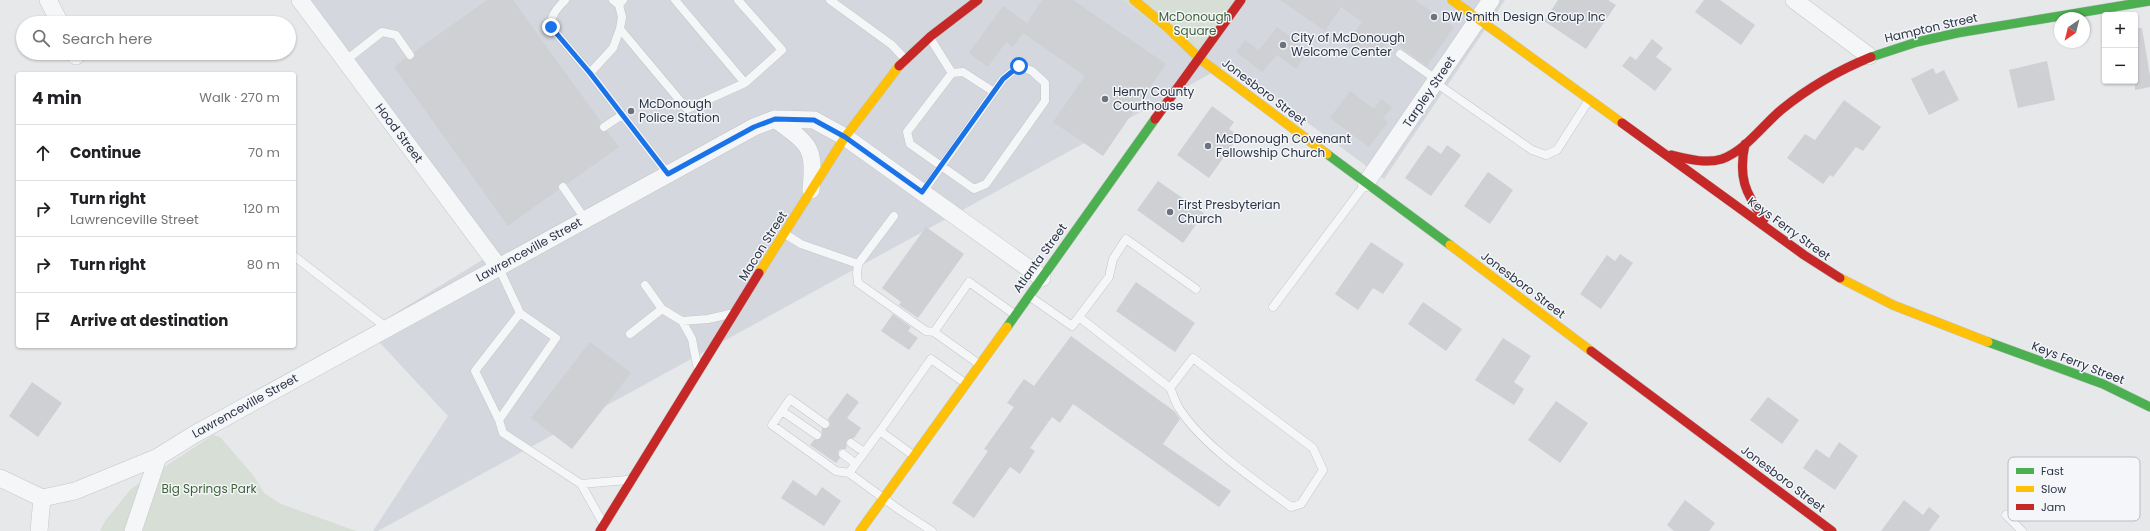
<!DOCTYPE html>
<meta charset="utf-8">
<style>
:root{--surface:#fff;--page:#f6f6f6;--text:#202124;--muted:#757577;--line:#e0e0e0}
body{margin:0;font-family:Poppins,sans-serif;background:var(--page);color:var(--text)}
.controls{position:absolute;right:12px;top:12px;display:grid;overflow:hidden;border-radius:4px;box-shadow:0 1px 3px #0004}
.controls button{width:36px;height:36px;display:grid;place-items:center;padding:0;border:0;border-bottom:1px solid var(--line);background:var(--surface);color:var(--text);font:20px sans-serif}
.compass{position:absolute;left:2054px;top:12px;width:36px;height:36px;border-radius:50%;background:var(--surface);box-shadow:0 1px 3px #0004;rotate:215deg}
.stop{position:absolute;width:12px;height:12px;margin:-9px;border:3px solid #1a73e8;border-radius:50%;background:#fff}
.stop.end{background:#1a73e8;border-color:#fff;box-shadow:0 1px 4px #0008}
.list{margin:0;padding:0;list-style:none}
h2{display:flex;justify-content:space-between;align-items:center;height:52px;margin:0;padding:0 16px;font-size:17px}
h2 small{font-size:13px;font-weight:400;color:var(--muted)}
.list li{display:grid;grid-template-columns:26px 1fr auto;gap:12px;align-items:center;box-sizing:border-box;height:56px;padding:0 16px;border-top:1px solid var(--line)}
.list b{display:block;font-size:15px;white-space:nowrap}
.list p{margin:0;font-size:13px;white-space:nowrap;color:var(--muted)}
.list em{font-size:13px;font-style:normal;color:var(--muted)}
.icon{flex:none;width:22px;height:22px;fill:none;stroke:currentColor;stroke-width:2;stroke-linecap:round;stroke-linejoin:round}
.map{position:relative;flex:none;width:2150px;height:531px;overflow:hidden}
.search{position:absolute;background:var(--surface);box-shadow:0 1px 3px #0004;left:16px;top:16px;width:280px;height:44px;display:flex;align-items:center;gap:10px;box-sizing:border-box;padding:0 14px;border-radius:22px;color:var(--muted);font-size:15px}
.panel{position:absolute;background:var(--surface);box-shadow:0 1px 3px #0004;left:16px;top:72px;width:280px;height:276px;border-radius:4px}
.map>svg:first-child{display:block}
.built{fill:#d4d7dd}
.green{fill:#d6ded6}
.building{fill:#ced0d3}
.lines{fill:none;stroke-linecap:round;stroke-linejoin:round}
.lane-casing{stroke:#c4c6c8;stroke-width:9}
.street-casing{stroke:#c4c6c8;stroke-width:18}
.fast-casing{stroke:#c2c5c8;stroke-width:10}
.slow-casing{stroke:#c2c5c8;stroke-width:10}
.jam-casing{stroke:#c2c5c8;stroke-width:10}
.lane{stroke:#f5f6f7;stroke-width:8}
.street{stroke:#f5f6f7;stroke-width:17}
.fast{stroke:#4caf50;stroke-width:9}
.slow{stroke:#ffc107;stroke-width:9}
.jam{stroke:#c62828;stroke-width:9}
.route{stroke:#1a73e8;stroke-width:5}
.poi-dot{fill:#6c737f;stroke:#f4f6f9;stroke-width:1.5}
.labels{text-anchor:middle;stroke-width:3;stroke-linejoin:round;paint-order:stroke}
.park-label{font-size:12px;fill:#3f6138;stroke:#f4f6f9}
.poi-label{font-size:12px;fill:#2b3445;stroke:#f4f6f9;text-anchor:start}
.street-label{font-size:12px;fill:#2b3445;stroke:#f4f6f9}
.key{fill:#f4f6f9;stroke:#b8bcc3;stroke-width:1}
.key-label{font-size:11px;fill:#2b3445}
</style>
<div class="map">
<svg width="2150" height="531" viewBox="0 0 2150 531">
<rect width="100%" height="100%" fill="#e6e8ea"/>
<path class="built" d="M301,0H1505L1384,179L1228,64L378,531H373L448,416L368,330L487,257Z"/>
<path class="green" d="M1122,0H1241L1200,59Z
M213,435L220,437L253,475L264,493L281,504L356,531H100L105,521L131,489Z"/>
<path class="building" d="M487,0H513L601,122L599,127L600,130L604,132L607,131L619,147L567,184L563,182L560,183L558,190L508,226L394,67L405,58L410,60L413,59L414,52Z
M1042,0H1073L1166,64L1103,156L1053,122L1085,76L1023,33L1013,47L1006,42L988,67L969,53L1003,6L1027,23Z
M1280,0H1415L1454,27L1427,66L1389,39L1376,57L1365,49L1360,55L1346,45L1362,22L1341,7L1325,31Z
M1558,0H1608L1616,5L1586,49L1544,21Z
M1704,0H1720L1755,25L1741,45L1695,12Z
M1277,27L1309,50L1296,69L1277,55L1262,72L1236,52L1245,40L1259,50Z
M2135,28H2142L2150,76V87L2135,90Z
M1652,39L1663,48L1656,57L1672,69L1655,91L1622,66L1630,56L1636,60Z
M2047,61L2055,100L2018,108L2009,70Z
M1933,68L1936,74L1944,70L1959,100L1929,115L1911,79Z
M1350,91L1374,109L1381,99L1392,107L1383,118L1388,122L1369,147L1330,118Z
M1844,100L1881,127L1863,151L1856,147L1833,177L1830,175L1823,184L1787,158L1805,134L1815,140Z
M1212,106L1234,122L1229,129L1239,136L1209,178L1177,155Z
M1428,145L1441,154L1447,145L1461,155L1431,196L1405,178Z
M1488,172L1513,190L1490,224L1464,206Z
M1158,181L1204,213L1183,243L1137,210Z
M926,227L964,254L918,318L899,305L901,302L882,288Z
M1371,242L1404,264L1383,294L1373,288L1358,310L1335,294Z
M1620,254L1633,263L1601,309L1580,294L1607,255L1615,261Z
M1136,282L1195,323L1175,352L1116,311Z
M1423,302L1462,329L1446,351L1408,324Z
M893,314L911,327L908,331L918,338L909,350L881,331Z
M1071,336L1174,411L1180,419L1163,444L1231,491L1219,507L1073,404L1060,423L1052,417L1030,448L1035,451L1020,474L1010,467L974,518L952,503L988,451L984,449L1014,407L1007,403L1024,379L1034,386Z
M1503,338L1531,356L1514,382L1524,389L1514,405L1475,380Z
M590,342L631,373L572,449L531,418Z
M32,382L62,403L38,437L9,416Z
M847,393L859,402L847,418L861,428L854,438L847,440L846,449H841L838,451L840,458L836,463L810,445L814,440L821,438L822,428L829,427L830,424L828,419Z
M1768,397L1799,420L1782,444L1750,420Z
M1556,401L1588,423L1560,463L1528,440Z
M1839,442L1858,456L1835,490L1803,468L1816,449L1829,458Z
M793,480L816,496L822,487L841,501L824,526L781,498Z
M1685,500L1715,523L1709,531H1674L1667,525Z
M1904,500L1923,515L1929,507L1940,516L1929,531H1881Z"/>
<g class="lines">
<defs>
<path id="lane" d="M565,0C558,8 550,15 551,27L590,73
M613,0L619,5L623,0
M675,0L745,83
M830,0L892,45L905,59
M619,5L622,17L620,29
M930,38L952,73
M1400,54L1437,80
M345,61L382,32L396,35L410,55
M1436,83L1532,150L1546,155L1557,150L1589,100
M604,127L622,115
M668,174L590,73L613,48L620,29L687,109L745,83L782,50L738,0
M563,187L585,219
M923,192L1003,79L1019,66L1032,71L1045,83V101L986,184L974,189L910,144L907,132L952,73L963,72L994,92
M894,216L858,264L857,274L858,283L926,331L934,332
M785,234L801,244L858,264
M294,256L387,328
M498,266L520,313
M645,285L662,309
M1029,296L1072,326L1109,277L1113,259L1126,239L1196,289
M1273,307L1366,183
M1079,317L1170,388L1193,358L1313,448L1323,470L1301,504L1291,507C1255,480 1202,445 1179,408C1175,402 1173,394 1170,388
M682,321L692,339L697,365
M630,334L662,309L682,321L708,319L730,314
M979,364L934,332L969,282L1014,314
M782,411L817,435
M499,420L475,371L520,313L556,338L499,420L503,433L581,484
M825,424L790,399L772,425L836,471L849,473
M880,431L849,473L901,511L932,531
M851,443L864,452
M843,454L856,464
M914,456L880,431L931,359L965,383
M2006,515L2022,531
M603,523L581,484L627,480"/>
<path id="street" d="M48,0L60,23
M300,0L498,266
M1794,0L1869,56
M75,53L76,56
M775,119C810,145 815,146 811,190
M1366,183L1491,0
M0,478L42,498L75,491L158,457L195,434L754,127L775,119L814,120L845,137L1042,278
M39,531L42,498
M133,531L158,457"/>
<path id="fast" d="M1871,57L1917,42L1957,33L2150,1
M1327,154L1450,245
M1007,327L1155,119
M1988,342L2103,384L2150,407"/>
<path id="slow" d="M1134,0L1168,28L1200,59L1327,154
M1452,0L1622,123
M1450,245L1591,351
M759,273L845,137L899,66
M1840,278L1893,305L1988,342
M860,531L1007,327"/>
<path id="jam" d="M899,66L931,36L978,0
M1155,119L1241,0
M1622,123L1804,255L1840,278
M1745,144C1738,177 1745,193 1764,219
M1671,155C1688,159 1706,164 1722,159C1746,150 1762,126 1781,110C1808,88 1839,70 1871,57
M1591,351L1832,531
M600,531L759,273"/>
</defs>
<use href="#lane" class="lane-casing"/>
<use href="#street" class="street-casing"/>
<use href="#fast" class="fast-casing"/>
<use href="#slow" class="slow-casing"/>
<use href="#jam" class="jam-casing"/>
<use href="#lane" class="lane"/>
<use href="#street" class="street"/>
<use href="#fast" class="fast"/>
<use href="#slow" class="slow"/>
<use href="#jam" class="jam"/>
</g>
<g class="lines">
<path class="route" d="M551,27L590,73L668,174L754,127L775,119L814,120L845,137L922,192L1003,79L1019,66"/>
</g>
<g class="poi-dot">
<circle cx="1434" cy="17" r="4"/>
<circle cx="1283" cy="45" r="4"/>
<circle cx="1105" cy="99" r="4"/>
<circle cx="631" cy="111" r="4"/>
<circle cx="1208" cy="146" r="4"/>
<circle cx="1170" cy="212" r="4"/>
</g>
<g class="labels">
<g class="park-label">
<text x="1195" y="21">McDonough<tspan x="1195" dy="14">Square</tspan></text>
<text x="209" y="493">Big Springs Park</text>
</g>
<g class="poi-label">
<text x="1442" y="21">DW Smith Design Group Inc</text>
<text x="1291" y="42">City of McDonough<tspan x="1291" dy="14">Welcome Center</tspan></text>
<text x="1113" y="96">Henry County<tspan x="1113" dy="14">Courthouse</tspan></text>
<text x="639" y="108">McDonough<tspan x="639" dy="14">Police Station</tspan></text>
<text x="1216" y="143">McDonough Covenant<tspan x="1216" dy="14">Fellowship Church</tspan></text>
<text x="1178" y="209">First Presbyterian<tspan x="1178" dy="14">Church</tspan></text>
</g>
<g class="street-label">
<text transform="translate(1931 28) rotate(-13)" y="4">Hampton Street</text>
<text transform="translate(1264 92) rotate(37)" y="4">Jonesboro Street</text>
<text transform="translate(1429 92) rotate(-56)" y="4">Tarpley Street</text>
<text transform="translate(399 133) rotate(53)" y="4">Hood Street</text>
<text transform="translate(1789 229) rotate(36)" y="4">Keys Ferry Street</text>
<text transform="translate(763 246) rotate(-58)" y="4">Macon Street</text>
<text transform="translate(529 250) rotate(-29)" y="4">Lawrenceville Street</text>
<text transform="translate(1040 258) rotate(-54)" y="4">Atlanta Street</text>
<text transform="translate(1523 285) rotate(37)" y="4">Jonesboro Street</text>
<text transform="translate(2078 363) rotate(21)" y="4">Keys Ferry Street</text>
<text transform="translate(245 406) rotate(-29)" y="4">Lawrenceville Street</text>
<text transform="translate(1783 479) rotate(37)" y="4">Jonesboro Street</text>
</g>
</g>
<rect x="2008" y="457" width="132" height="64" rx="6" class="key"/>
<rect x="2016" y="468" width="18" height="6" fill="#4caf50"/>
<rect x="2016" y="486" width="18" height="6" fill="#ffc107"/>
<rect x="2016" y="504" width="18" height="6" fill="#c62828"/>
<g class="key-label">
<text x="2041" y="475">Fast</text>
<text x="2041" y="493">Slow</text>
<text x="2041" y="511">Jam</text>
</g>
</svg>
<div class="controls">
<button>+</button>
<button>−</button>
</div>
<svg class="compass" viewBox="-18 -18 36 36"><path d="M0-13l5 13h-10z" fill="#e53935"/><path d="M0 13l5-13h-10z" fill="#757577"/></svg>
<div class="stop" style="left:1019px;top:66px"></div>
<div class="stop end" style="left:551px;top:27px"></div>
<div class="search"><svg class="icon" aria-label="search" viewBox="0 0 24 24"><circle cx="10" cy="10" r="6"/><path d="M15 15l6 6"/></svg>Search here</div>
<section class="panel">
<h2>4 min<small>Walk · 270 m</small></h2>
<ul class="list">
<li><svg class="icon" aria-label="ahead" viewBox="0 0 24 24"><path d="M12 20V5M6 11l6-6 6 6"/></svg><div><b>Continue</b></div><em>70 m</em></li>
<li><svg class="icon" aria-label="right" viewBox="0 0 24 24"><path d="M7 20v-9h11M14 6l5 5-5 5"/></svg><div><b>Turn right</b><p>Lawrenceville Street</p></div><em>120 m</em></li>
<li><svg class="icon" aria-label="right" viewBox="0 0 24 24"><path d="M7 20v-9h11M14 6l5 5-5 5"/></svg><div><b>Turn right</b></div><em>80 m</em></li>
<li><svg class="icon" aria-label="arrive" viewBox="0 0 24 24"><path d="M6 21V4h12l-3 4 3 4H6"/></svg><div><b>Arrive at destination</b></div></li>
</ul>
</section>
</div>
